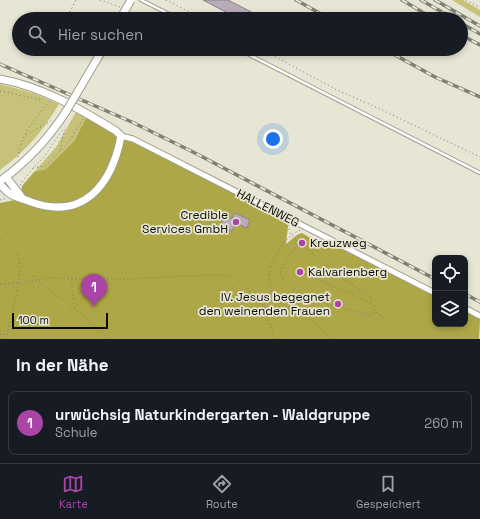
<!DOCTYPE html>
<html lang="de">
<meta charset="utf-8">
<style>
:root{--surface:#171b24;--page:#20242c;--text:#f1f3f6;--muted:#9ea1a6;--line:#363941;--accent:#ab44a7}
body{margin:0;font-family:"Space Grotesk",sans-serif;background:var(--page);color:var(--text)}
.controls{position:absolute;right:12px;bottom:12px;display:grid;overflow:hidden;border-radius:8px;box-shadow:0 2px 6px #0003}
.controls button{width:36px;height:36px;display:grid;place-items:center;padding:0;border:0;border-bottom:1px solid var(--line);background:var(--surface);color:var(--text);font:20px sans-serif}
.scale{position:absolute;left:12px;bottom:10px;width:96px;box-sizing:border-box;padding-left:4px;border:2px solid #0d0c07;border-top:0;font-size:11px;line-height:14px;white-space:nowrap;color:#0d0c07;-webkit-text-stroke:3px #e7e6d4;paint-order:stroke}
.you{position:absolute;left:273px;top:139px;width:14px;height:14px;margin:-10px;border:3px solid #fff;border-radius:50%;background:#1a73e8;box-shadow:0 0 0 6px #1a73e833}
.badge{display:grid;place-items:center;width:26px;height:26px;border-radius:50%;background:var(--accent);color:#fff;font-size:13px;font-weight:700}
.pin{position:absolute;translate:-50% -33px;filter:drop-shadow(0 1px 2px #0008)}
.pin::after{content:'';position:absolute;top:21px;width:14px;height:12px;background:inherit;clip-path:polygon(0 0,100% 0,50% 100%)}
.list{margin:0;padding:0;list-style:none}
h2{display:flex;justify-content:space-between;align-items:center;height:52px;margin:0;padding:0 16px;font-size:17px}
h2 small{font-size:13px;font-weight:400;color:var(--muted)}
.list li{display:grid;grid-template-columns:26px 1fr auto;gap:12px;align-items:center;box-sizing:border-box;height:64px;margin:0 8px 8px;padding:0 8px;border:1px solid var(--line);border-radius:8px}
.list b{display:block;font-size:15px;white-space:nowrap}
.list p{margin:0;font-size:13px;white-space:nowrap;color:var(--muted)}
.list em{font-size:13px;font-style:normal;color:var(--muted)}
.icon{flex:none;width:22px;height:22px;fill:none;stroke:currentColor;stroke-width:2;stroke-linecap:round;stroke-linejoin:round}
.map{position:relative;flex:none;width:480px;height:339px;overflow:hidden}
.search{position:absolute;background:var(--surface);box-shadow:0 2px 6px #0003;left:12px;right:12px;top:12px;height:44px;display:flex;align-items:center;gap:10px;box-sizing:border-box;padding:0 14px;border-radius:22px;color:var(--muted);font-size:15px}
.sheet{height:124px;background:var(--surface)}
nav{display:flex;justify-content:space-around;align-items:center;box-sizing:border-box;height:56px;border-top:1px solid var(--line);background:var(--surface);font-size:11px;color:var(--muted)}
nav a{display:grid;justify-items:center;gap:2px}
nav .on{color:var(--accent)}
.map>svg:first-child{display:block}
.green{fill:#c7c27a}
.forest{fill:#aea747}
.building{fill:#b9abb8;stroke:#8d808c}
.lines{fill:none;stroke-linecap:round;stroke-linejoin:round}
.lane-casing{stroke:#9f9e8e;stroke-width:4.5}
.street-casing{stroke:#9f9e8e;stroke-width:7}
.secondary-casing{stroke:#9f9e8e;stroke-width:9}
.path{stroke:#7a796e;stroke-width:1;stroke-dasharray:1 3;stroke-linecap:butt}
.lane{stroke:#fff;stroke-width:2.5}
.street{stroke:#fff;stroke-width:5}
.secondary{stroke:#fff;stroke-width:7}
.rail-casing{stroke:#807f73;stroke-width:3.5}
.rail{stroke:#e7e6d4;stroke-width:2;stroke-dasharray:6;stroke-linecap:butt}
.secondary-bridge-casing{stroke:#9f9e8e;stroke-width:9;stroke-linecap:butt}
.secondary-bridge{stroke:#fff;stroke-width:7}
.poi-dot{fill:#ab44a7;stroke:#e7e6d4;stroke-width:1.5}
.labels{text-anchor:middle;stroke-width:3.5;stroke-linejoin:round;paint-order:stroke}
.street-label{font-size:12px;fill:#0d0c07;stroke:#e7e6d4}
.poi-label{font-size:12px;fill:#0d0c07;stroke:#e7e6d4;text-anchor:end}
</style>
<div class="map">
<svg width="480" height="339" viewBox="0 0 480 339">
<rect width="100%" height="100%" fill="#e7e6d4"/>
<path class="green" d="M452,0H463L480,10V17Z
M0,84L33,93L59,104C42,132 27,150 0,170Z
M76,112L87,116L74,141L46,169L34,172L56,147Z"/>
<path class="forest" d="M87,116L285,221L288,226L286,244L297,235L302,233L321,244L323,239L435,296V324H465V311L480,319L479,339H0V203L20,199L22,186L34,172L46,169L74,141Z"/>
<path class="building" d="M203,0H228L265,19H239Z
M235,213L250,220L247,228L236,223L232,231L221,225L226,215L232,219Z"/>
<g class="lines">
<defs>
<path id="lane" d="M141,0L179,19
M238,49L480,173"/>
<path id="street" d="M121,136L133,139L435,293
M465,308L480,316"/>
<path id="secondary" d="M0,79C43,87 80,109 116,131L121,136C112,184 84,221 31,202C16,196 10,197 0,184
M6,177L23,199
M0,181C27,162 49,138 67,110"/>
</defs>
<use href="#lane" class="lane-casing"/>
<use href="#street" class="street-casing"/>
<use href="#secondary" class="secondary-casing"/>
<path class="path" d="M100,0L120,7
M166,0L203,19
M466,0L480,8
M132,12L152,19
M66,19L76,0
M261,49L337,90L378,108L480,157
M0,91L43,100
M26,135L51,121
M60,150L65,126
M18,157C20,136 36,117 50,101
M33,168L45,166L53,159L70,140L83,119
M20,185L33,168L44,157L63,129
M0,200L5,199
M288,225L291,235L299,242L282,267L280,275C283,279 286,284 290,287C311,302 344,308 370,315L375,312V307L366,301L303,273
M300,230C297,232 294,233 292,235C285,240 273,257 271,266C261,303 295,308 318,325C323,329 327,334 330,339
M0,239C6,244 15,249 18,256C25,273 10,320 6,339
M300,242L336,275L371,297L372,300L371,304
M19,262L37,280L47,278L131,279L184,276L223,275L233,277L243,284L252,294L260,298
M72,279V293L76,310
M0,284L18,283L37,280L76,310L109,339
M271,291L260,298L275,339
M376,312L384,319
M0,334L7,335"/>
<use href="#lane" class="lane"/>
<use href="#street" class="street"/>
<use href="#secondary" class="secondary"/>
<defs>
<path id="rail" d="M296,0L330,19
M402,0L434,19
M421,0L454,19
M435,0L480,26
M461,23L480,34
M461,35L480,45
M384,49L435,77L480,97
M0,64L134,123L195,153L435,279
M465,294L480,302"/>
</defs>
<use href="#rail" class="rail-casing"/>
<use href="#rail" class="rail"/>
<defs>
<path id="secondary-bridge" d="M120,19L131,0
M67,110L103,49"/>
</defs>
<use href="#secondary-bridge" class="secondary-bridge-casing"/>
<use href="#secondary-bridge" class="secondary-bridge"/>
</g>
<g class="poi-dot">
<circle cx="236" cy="222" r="4"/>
<circle cx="302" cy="243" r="4"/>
<circle cx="300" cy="272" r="4"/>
<circle cx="338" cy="304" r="4"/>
</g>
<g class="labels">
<g class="street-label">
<text transform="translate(268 208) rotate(27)" y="4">HALLENWEG</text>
</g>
<g class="poi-label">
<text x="228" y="219">Credible<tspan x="228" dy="14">Services GmbH</tspan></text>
<text x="310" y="247" text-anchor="start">Kreuzweg</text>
<text x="308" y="276" text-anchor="start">Kalvarienberg</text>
<text x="330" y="301">IV. Jesus begegnet<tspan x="330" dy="14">den weinenden Frauen</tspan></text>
</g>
</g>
</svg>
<div class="controls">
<button><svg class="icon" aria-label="locate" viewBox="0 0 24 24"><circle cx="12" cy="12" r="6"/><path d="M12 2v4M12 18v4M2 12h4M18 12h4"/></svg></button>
<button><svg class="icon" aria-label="layers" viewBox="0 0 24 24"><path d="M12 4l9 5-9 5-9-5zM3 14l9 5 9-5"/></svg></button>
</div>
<div class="scale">100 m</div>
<div class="you"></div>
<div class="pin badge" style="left:94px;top:307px">1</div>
<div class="search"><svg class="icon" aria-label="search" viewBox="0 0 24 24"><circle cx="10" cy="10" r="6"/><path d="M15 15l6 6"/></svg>Hier suchen</div>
</div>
<section class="sheet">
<h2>In der Nähe<small></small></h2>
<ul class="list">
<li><span class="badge">1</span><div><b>urwüchsig Naturkindergarten - Waldgruppe</b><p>Schule</p></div><em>260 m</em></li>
</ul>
</section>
<nav>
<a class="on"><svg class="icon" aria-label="map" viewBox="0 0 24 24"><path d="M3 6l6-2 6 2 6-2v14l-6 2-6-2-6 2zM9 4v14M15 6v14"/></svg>Karte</a>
<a><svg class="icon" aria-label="directions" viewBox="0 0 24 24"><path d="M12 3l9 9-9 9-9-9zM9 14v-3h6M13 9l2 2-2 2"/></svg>Route</a>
<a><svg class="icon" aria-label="saved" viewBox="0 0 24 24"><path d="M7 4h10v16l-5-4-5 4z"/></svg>Gespeichert</a>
</nav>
